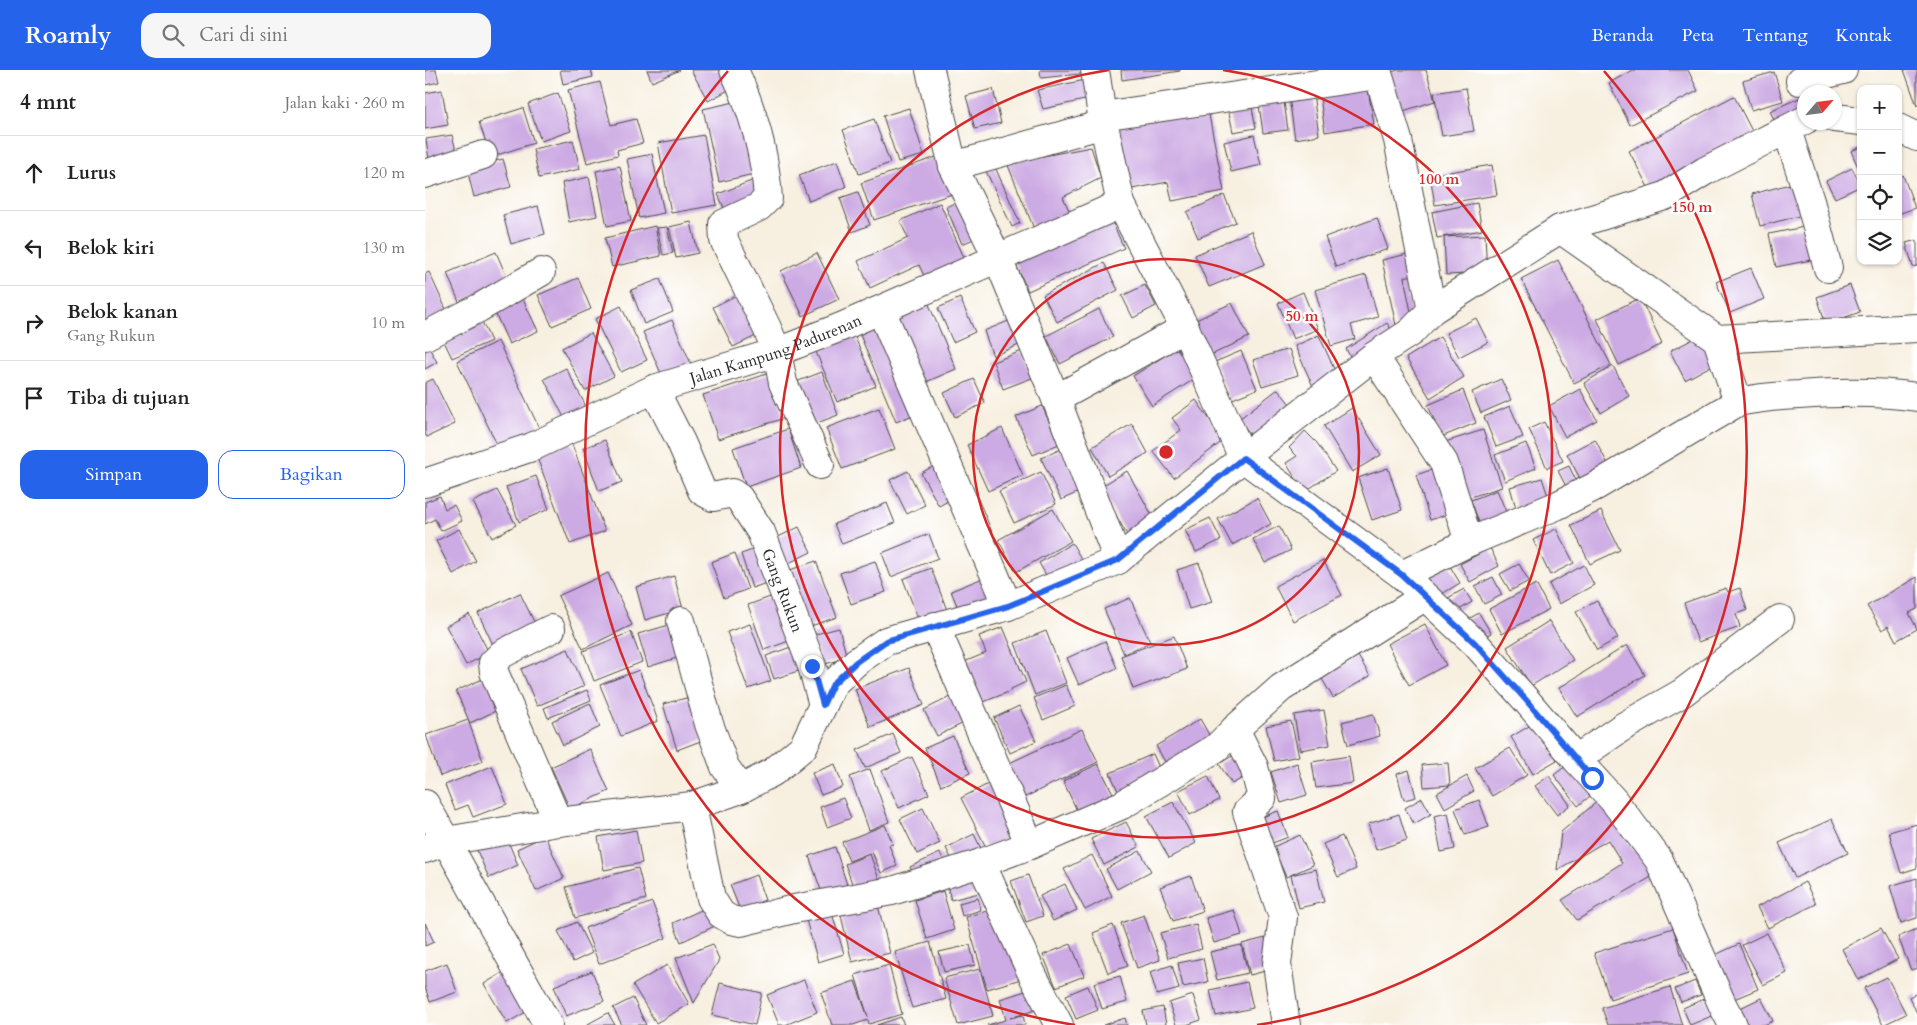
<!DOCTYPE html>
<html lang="id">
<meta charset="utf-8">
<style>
:root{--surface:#fff;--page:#f6f6f6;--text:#222;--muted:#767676;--line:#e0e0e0;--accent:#2563eb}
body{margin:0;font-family:Cardo,serif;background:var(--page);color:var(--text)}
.controls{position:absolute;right:15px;top:15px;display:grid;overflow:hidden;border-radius:10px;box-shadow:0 1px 4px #0004}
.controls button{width:45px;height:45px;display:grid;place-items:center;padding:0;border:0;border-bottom:1px solid var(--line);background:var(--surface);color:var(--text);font:25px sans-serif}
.compass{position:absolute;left:1372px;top:15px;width:45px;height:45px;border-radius:50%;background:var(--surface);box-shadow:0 1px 4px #0004;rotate:62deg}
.stop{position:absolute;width:15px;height:15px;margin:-11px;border:4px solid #2563eb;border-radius:50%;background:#fff}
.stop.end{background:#2563eb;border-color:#fff;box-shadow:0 1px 5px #0008}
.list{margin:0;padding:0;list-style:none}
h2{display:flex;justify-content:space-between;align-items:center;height:65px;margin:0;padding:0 20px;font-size:21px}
h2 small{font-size:16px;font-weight:400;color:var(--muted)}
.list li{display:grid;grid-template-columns:32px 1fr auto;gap:15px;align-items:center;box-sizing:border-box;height:75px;padding:0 20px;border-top:1px solid var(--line)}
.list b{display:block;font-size:19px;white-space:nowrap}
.list p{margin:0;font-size:16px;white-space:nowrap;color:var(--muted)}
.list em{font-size:16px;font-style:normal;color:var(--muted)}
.actions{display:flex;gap:10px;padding:15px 20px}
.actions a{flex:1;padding:11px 0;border:1px solid var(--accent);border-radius:15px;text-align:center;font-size:18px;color:var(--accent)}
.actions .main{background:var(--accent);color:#fff}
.icon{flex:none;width:28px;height:28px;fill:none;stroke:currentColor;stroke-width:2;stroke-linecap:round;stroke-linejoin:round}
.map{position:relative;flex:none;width:1492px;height:955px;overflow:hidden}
header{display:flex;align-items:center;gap:30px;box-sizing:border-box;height:70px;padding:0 25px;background:var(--accent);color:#fff}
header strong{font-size:24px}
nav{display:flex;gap:28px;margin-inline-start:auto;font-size:18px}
.search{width:350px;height:45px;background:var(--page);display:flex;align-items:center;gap:12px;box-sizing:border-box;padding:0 18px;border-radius:15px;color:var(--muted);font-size:19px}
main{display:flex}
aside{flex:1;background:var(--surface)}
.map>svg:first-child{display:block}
.building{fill:#ccaae3}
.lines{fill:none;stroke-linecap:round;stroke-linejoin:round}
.minor-casing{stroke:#4a4846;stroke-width:30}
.minor{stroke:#fff;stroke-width:28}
.route{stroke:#2563eb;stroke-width:6}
.ring{fill:none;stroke:#d62828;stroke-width:2.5}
.labels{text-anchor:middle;stroke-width:5;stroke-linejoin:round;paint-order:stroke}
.street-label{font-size:16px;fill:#2b2b2b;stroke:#fff}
.centre{fill:#d62828;stroke:#fff;stroke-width:2.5}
.ring-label{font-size:15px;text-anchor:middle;font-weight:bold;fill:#d62828;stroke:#fff;stroke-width:5;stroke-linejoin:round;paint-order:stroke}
</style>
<header>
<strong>Roamly</strong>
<div class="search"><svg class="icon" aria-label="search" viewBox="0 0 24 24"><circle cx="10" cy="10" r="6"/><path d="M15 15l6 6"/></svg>Cari di sini</div>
<nav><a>Beranda</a><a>Peta</a><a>Tentang</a><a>Kontak</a></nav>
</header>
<main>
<aside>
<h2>4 mnt<small>Jalan kaki · 260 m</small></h2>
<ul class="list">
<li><svg class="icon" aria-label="ahead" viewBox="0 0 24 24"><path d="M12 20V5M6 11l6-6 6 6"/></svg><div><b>Lurus</b></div><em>120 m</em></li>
<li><svg class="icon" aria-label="left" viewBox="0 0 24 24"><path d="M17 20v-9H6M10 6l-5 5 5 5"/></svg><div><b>Belok kiri</b></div><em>130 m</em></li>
<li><svg class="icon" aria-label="right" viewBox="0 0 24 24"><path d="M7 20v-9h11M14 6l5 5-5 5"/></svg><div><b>Belok kanan</b><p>Gang Rukun</p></div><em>10 m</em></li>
<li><svg class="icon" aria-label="arrive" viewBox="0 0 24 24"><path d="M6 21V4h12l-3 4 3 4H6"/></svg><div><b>Tiba di tujuan</b></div></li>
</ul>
<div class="actions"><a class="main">Simpan</a><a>Bagikan</a></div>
</aside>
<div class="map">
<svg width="1492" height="955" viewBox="0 0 1492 955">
<rect width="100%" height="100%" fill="#fff"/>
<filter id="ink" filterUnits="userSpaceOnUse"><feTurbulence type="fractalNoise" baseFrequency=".02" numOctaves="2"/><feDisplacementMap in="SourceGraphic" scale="10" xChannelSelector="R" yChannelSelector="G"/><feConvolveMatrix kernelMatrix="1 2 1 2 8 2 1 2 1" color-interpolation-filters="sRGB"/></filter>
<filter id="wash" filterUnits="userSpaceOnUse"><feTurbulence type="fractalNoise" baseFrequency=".0096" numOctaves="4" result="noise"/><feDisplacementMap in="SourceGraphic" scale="20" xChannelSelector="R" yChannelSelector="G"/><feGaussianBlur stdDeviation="1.12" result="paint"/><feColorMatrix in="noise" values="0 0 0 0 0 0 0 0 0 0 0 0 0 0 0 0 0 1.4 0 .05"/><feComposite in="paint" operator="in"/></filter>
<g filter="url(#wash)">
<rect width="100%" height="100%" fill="#f7efdf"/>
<g id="blocks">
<path class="building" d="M0,0H11L14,12L0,15Z
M135,0H166L168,7L138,14Z
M222,0H255L227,12Z
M266,0H302L311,16L283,31Z
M615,0H664L665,3L616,8Z
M696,0H755V1L697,10Z
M973,0H1001L1010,31L975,42L963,3Z
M1208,0H1263L1273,21L1205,55L1184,13Z
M1479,0H1492V36Z
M1349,2L1358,31L1326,40L1318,11Z
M665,9L669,28L618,39L612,20Z
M175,12L186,55L211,49L218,73L192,80L193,85L162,93L143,20Z
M1041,18L1049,61L1017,66L1009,23Z
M568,19L576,53L550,59L541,26Z
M17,20L23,55L0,59V23Z
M943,20L949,54L900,62L895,27Z
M133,23L146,61L116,71L103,34Z
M888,24L894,65L870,69L864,27Z
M858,25L863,60L838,63L833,28Z
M1309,26L1329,65L1224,119L1204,81Z
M825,28L831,58L808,62L802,33Z
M1374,28L1380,42L1353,59L1345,41Z
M314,31L329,104L294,112L278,39Z
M782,35L799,121L747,131L743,112L697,121L684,54Z
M98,38L109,73L66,87L54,52Z
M484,38L499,85L473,92L458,46Z
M449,49L465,93L434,104L418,60Z
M27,65L32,84L4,90L1,69Z
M279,65L292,135L246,143L233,73Z
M829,65L836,95L806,102L799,72Z
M148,70L155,99L114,108L108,79Z
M666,77L676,108L638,127L646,145L610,161L582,93Z
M1436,77V104L1426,81Z
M227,84L239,143L214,148L202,89Z
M517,85L530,123L449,150L436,113Z
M78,89L86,117L49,127L42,99Z
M412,91L421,117L384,131L374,105Z
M1067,95L1072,125L1010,135L1005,105Z
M195,96L206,151L182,156L171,101Z
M570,97L595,153L587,157L561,101Z
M1427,98L1436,116L1410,128L1401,111Z
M1478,105L1490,138L1473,144V107Z
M164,107L172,146L144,152L137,113Z
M334,108L342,128L302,145L293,124Z
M1373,112L1382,144L1335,156L1327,124Z
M433,122L445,155L427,162L415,128Z
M799,125L811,152L773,168L762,142Z
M542,127L558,165L537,174L521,137Z
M515,133L541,192L501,210L494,195L445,218L433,191L483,168L475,151Z
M1052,133L1057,160L1012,168L1007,142Z
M113,136L120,164L86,174L78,145Z
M685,147L699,178L603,221L589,190Z
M952,148L963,179L911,197L900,167Z
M266,152L273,183L251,188L244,157Z
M1389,155L1396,188L1351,197L1344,164Z
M230,156L236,186L187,197L180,168Z
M242,157L248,183L238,185L232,158Z
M826,161L840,194L784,217L770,185Z
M1060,165L1062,203L1021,205L1019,167Z
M1492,170V196L1488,197L1481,173Z
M71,182L83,210L34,232L22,203Z
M991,182L996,203L979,207L989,257L972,260L957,190Z
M392,183L414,229L378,246L356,201Z
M1133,190L1186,295L1149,313L1096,209Z
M679,193L693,220L632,252L618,225Z
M1326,198L1339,229L1305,243L1291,212Z
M4,202L26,250L0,262V204Z
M941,205L953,247L926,255L930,269L906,276L890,220Z
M153,208L166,239L127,256L113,225Z
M235,209L248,242L219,254L206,220Z
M720,215L731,236L708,248L697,226Z
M1425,215L1435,242L1401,254L1392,227Z
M878,222L893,259L868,269L853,233Z
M95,223L113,261L84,274L67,236Z
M312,225L333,265L308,277L288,237Z
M535,228L550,262L528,272L513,238Z
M1215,228L1237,274L1194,295L1172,249Z
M503,232L531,299L494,315L466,247Z
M807,233L824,267L784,286L767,252Z
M196,236L222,290L196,302L170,249Z
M674,239L688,267L635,294L621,266Z
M54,245L66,271L27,288L15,263Z
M591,248L601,272L568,286L559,261Z
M1051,248L1063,272L1034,287L1021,263Z
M247,250L267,296L238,308L218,262Z
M457,251L495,342L471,352L433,260Z
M962,253L971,267L929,293L921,279Z
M166,263L189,306L160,321L137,278Z
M1280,263L1295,291L1260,310L1245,281Z
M429,265L451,316L412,332L391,282Z
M894,265L914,310L890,321L870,276Z
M1015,267L1039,307L1005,328L981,288Z
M73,271L116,362L75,381L32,291Z
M2,274L12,292L0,299V275Z
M752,278L771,308L727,336L708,306Z
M864,279L873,305L837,316L828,290Z
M597,281L607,308L578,319L568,292Z
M816,281L832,319L805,330L790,292Z
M1188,296L1204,326L1176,343L1159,313Z
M141,298L164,342L142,353L119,309Z
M397,302L413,345L387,355L371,312Z
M345,303L360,348L293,369L278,325Z
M8,309L30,354L2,367L0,364V313Z
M549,309L560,333L530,347L519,323Z
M1076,309L1086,330L1056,343L1047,322Z
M853,319L868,338L828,368L814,349Z
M1155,319L1172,350L1140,367L1124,336Z
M1038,320L1051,353L1016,367L1003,335Z
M771,330L799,370L749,408L728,381L756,360L747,348Z
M617,336L634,374L608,385L591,347Z
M1085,336L1098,367L1071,377L1059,347Z
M454,338L470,379L417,399L401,358Z
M927,338L956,385L927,402L899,356Z
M1119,352L1138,391L1122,398L1104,359Z
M707,354L723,383L683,406L667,377Z
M577,358L598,405L563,421L542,375Z
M363,359L376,398L321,417L308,378Z
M1058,360L1077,417L1039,429L1020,372Z
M880,361L892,373L911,401L879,422L861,393L872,386L864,378Z
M1170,369L1188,404L1160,418L1142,384Z
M180,370L197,412L174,421L158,378Z
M146,372L180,461L145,474L111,385Z
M1101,373L1111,398L1080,411L1070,385Z
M636,379L656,421L636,430L616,388Z
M516,392L534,425L514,436L496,403Z
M1144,396L1156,421L1146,426L1133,401Z
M1015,397L1030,442L1005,450L991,405Z
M963,398L977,440L947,450L933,408Z
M483,401L500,435L482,444L465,410Z
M702,401L732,454L705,470L675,417Z
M616,402L631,434L589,453L574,421Z
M111,406L124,439L94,452L81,417Z
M1117,408L1126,435L1093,445L1085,417Z
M72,420L91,455L67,468L48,432Z
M1072,420L1082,444L1055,455L1046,430Z
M15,426L20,439L29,435L37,451L16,461L10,449L0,454V432Z
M832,428L846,454L807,475L793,449Z
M462,433L470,453L417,474L409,454Z
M628,439L646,471L591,502L573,470Z
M1176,441L1195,480L1165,494L1146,455Z
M785,448L796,470L771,482L760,460Z
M854,456L866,480L840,493L828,469Z
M374,457L386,482L360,495L347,470Z
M34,459L51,491L28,504L11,471Z
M1131,459L1149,493L1125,505L1108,470Z
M504,464L513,488L466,507L457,483Z
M647,473L658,492L625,512L614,493Z
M339,476L350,510L327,518L316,484Z
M1065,478L1074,496L1045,512L1035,494Z
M310,483L323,519L299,528L286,492Z
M898,490L917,525L868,551L850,516Z
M391,491L412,547L383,557L362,501Z
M450,491L461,522L426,534L415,503Z
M774,493L787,532L764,539L752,500Z
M1023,493L1035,513L1007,530L995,509Z
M1094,494L1104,511L1085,521L1075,504Z
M1159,495L1169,515L1134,534L1124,514Z
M506,498L525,548L497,559L478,509Z
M183,503L207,555L158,579L133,526Z
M249,506L258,539L220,550L211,517Z
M1068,507L1077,525L1059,534L1050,516Z
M1492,507V539L1484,543L1492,559L1471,571L1463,556L1457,560L1442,536Z
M558,508L567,530L535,543L526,521Z
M1111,514L1124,539L1077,564L1064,539Z
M1301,518L1303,522L1315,518L1322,540L1311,544L1315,557L1273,572L1259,533Z
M1039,519L1047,532L1029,543L1021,529Z
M95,523L114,562L72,583L53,543Z
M348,526L364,571L339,580L323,535Z
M705,528L725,572L699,584L679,539Z
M1172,531L1193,568L1172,580L1151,542Z
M1054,543L1066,563L1051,571L1040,551Z
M44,544L64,583L41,595L21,556Z
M1124,551L1148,590L1106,616L1082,577Z
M251,553L261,585L223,597L213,564Z
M325,554L346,611L323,619L302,562Z
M1000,554L1021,595L984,615L962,574Z
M578,557L601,612L586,619V621L556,633L539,592L561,583L554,566Z
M414,558L422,588L396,595L387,565Z
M621,561L641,613L610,625L590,573Z
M206,562L217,592L169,611L158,581Z
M749,566L762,599L708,619L696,586Z
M680,571L692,598L654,615L642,588Z
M374,574L382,598L349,609L341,586Z
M1202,575L1220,605L1152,647L1134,618Z
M143,579L159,616L112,636L96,599Z
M933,586L945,606L908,628L896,607Z
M484,598L499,635L445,657L430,619Z
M214,600L233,651L196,666L175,615Z
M62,607L77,638L45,653L31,621Z
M641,615L650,636L618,650L609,628Z
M162,620L166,630L123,648L119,638Z
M535,622L549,648L512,666L499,640Z
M265,627L278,670L252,680L238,634Z
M165,633L175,657L138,675L127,651Z
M594,636L611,671L585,683L569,648Z
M899,640L905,675L875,680L869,645Z
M948,644L955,666L923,675L917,652Z
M775,649L790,675L746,702L731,676Z
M43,650L58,691L15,706L1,665Z
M866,651L874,686L849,691L841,656Z
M1111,652L1132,690L1108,704L1086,667Z
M657,659L673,692L594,730L578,696Z
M468,664L476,683L440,698L432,680Z
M528,666L545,703L516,716L500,678Z
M1085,678L1102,705L1067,726L1050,698Z
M165,679L184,721L145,739L126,697Z
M815,681L828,702L807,714L794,694Z
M728,684L737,704L694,723L685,703Z
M924,686L928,713L891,718L887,692Z
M487,687L504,724L474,738L457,701Z
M1146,692L1170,722L1153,736L1129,705Z
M872,693L882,725L856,733L846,702Z
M1023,693L1025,715L999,717L997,695Z
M410,694L418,717L396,725L387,703Z
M673,694L693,733L657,751L638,711Z
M67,696L82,734L48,747L43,735L30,740L20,715Z
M445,699L464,752L444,760L425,707Z
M984,700L991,727L979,730L972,704Z
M783,706L794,730L765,745L753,721Z
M1042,706L1049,721L1020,738L1012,723Z
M1124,706L1145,735L1132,745L1110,716Z
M569,711L596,764L563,781L536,728Z
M418,728L426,748L402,757L395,737Z
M997,728L1006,744L989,754L980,738Z
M1054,730L1064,757L1040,765L1030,739Z
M1174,730L1209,781L1216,779L1228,806L1152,850L1137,830L1197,793L1183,770L1132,800L1136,762Z
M748,732L771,773L744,788L721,746Z
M498,738L515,773L492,784L475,749Z
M853,741L863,767L845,774L835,748Z
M1023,743L1030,779L1016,782L1009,746Z
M974,744L982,770L951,780L943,754Z
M1407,749L1423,783L1370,808L1354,773Z
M701,752L714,777L679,795L666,769Z
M1492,754V798L1476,803L1464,762Z
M460,755L468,774L464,775L472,796L456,803L447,782L424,791L417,772Z
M211,760L217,793L179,800L173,767Z
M80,764L93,795L64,808L50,776Z
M549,764L558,783L530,796L521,778Z
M875,765L888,795L861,807L848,777Z
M120,766L139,808L111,821L92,779Z
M917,766L931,799L913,807L898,774Z
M410,777L423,818L398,826L384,786Z
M715,781L726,801L692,819L681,799Z
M515,783L521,795L491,810L485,797Z
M445,784L456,815L431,824L420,794Z
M667,785L687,826L660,840L639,799Z
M213,798L221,829L150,848L141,817Z
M891,799L899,832L874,838L866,805Z
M553,803L558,822L526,830L521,811Z
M331,805L340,830L315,840L305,815Z
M603,805L618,846L601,852L586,811Z
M766,806L778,841L748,851L735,817Z
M1492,808V848L1476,853L1465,816Z
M1380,812L1391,834L1343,858L1332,837Z
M640,814L652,840L628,851L615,826Z
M518,821L529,860L502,869L490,830Z
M451,828L465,883L427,892L414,837Z
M553,828L556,840L537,846L534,833Z
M227,832L241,868L174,894L160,858Z
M287,835L296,853L256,872L248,853Z
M576,837L596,909L562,919L541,847Z
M809,840L817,865L789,873L781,848Z
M407,843L419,884L393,892L381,850Z
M719,845L735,890L712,898L696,853Z
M152,852L167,883L148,892L133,861Z
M0,853L9,872L0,876Z
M771,854L777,879L743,888L735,863Z
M688,855L703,896L683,903L668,863Z
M1248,858L1263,904L1185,929L1169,883Z
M1456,858L1473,889L1433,910L1417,879Z
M1492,859V898L1486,900L1473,867Z
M1342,863L1362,903L1338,915L1317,875Z
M844,867L852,898L825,905L817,874Z
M505,872L521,929L487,938L470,882Z
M288,874L294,890L269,933L251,888Z
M646,874L659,906L631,917L618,885Z
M1314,874L1333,919L1309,929L1290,885Z
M545,875L550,895L519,902L514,882Z
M816,875L823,903L792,910L785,882Z
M778,888L783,912L758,917L753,893Z
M22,893L32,922L5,932L0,917V901Z
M242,895L264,934L231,953L208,915Z
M464,895L477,944L444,954L443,950L428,955H407L396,923L430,911L443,947L430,905Z
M747,895L754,919L732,925L725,902Z
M555,899L568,946L533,955L519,908Z
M82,900L106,939L82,953L59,914Z
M167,901L179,931L141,946L129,916Z
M695,906L702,932L677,939L669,913Z
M1462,907L1481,944L1458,955L1439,918Z
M379,910L392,942L360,955H354L342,925Z
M1270,911L1276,925L1256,932L1250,919Z
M822,912L828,938L791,946L785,920Z
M295,913L337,923L330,955L287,945Z
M663,916L673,940L651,949L641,925Z
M1245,917L1257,955H1183L1177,938Z
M607,919L614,939L585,948L598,945L600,955H562L581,950L575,929Z
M1492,923V943L1484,927Z
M768,925L776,950L761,955H751L744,933Z
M208,928L221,955H197L188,938Z
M1281,928L1289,945L1265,955L1258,938Z
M1336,928L1348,951L1339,955H1320L1313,939Z
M738,937L741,955H721L718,941Z
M183,943L190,955H161Z
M476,947L479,955H452Z
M700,948L702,955H679Z"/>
</g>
</g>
<g filter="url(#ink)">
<use href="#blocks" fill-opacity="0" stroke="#4a4846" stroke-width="1"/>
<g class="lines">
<defs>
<g id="minor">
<path d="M309,0C328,40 340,84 343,128L334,137L298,154L299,170L342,258L352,282L358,313L395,395"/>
<path d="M505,0L528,96L573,189L631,329L693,490"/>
<path d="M670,0L677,46L696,134L760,258L818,388L977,505L1050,573L1101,630L1151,689L1189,731L1234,790L1297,934L1308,955"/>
<path d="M952,0L973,70L1007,240"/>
<path d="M1375,11L1418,0"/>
<path d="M677,46L953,5"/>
<path d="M1410,48L1436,51"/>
<path d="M1473,58L1492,67"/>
<path d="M1362,60L1385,131L1403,198"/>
<path d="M528,96L679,54"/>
<path d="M0,104L58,85"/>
<path d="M1135,159L1292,269L1313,332"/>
<path d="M456,240L583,536"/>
<path d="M0,266L54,238L116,202"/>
<path d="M1292,269L1492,258"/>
<path d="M949,286L1019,393L1044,472"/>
<path id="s1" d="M229,319L256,372L277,421L288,427L307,423L314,428L336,462L387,596L398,635"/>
<path d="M631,329L760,258"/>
<path id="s2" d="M0,413L107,377L229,319L352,282L416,257L696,134"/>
<path d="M977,505L1044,472L1131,436L1171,416L1313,332C1333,328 1353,326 1374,325C1414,322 1452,321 1492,327"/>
<path d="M256,551L284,654L300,697L316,719"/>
<path d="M510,556L605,775"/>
<path d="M126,559L77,584L68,593L69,602L133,752"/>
<path d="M810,659L829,697L837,728L822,742L858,847L852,894L861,955"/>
<path d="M1151,689L1196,658L1257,623L1355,549"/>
<path d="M0,734L21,771L133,752L267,736L316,719L348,702L378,677L408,614L431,592L461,571L583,536L693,490L818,388L949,286L986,262L1007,240L1135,159L1240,126L1280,101L1380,50"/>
<path d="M267,736L286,828L296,844L306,850L316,852L369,839L467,821L556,793L605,775L697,735L791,678L810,659L856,618L999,527"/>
<path d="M0,779L21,771L123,955"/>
<path d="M556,793L608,906L634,955"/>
</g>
</defs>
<use href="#minor" class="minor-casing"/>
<use href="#minor" class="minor"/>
</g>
</g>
<g class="lines" filter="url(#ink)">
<path class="route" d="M387,596L398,635L408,614L431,592L461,571L583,536L693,490L818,388L977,505L1050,573L1101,630L1167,708"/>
</g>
<g class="ring">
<circle cx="741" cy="382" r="193"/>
<path d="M798 0A386 386 0 1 1 684 0"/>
<path d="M650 955A580 580 0 0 1 303 1M1179 1A580 580 0 0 1 832 955"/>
</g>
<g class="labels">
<g class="street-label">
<text dy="6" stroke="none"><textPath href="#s2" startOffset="376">Jalan Kampung Padurenan</textPath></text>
<text dy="6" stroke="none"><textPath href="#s1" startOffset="256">Gang Rukun</textPath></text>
</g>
</g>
<circle cx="741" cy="382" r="8" class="centre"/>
<g class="ring-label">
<text x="1014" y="114">100 m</text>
<text x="1267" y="142">150 m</text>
<text x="877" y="251">50 m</text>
</g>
</svg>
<div class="controls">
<button>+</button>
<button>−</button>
<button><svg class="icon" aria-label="locate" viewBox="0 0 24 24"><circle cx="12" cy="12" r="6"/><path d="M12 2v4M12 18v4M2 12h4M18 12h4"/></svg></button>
<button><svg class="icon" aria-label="layers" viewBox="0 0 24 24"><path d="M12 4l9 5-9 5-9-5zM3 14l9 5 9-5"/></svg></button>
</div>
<svg class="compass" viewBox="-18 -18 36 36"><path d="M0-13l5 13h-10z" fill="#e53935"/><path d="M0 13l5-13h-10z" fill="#767676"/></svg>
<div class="stop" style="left:1167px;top:708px"></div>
<div class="stop end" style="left:387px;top:596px"></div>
</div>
</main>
